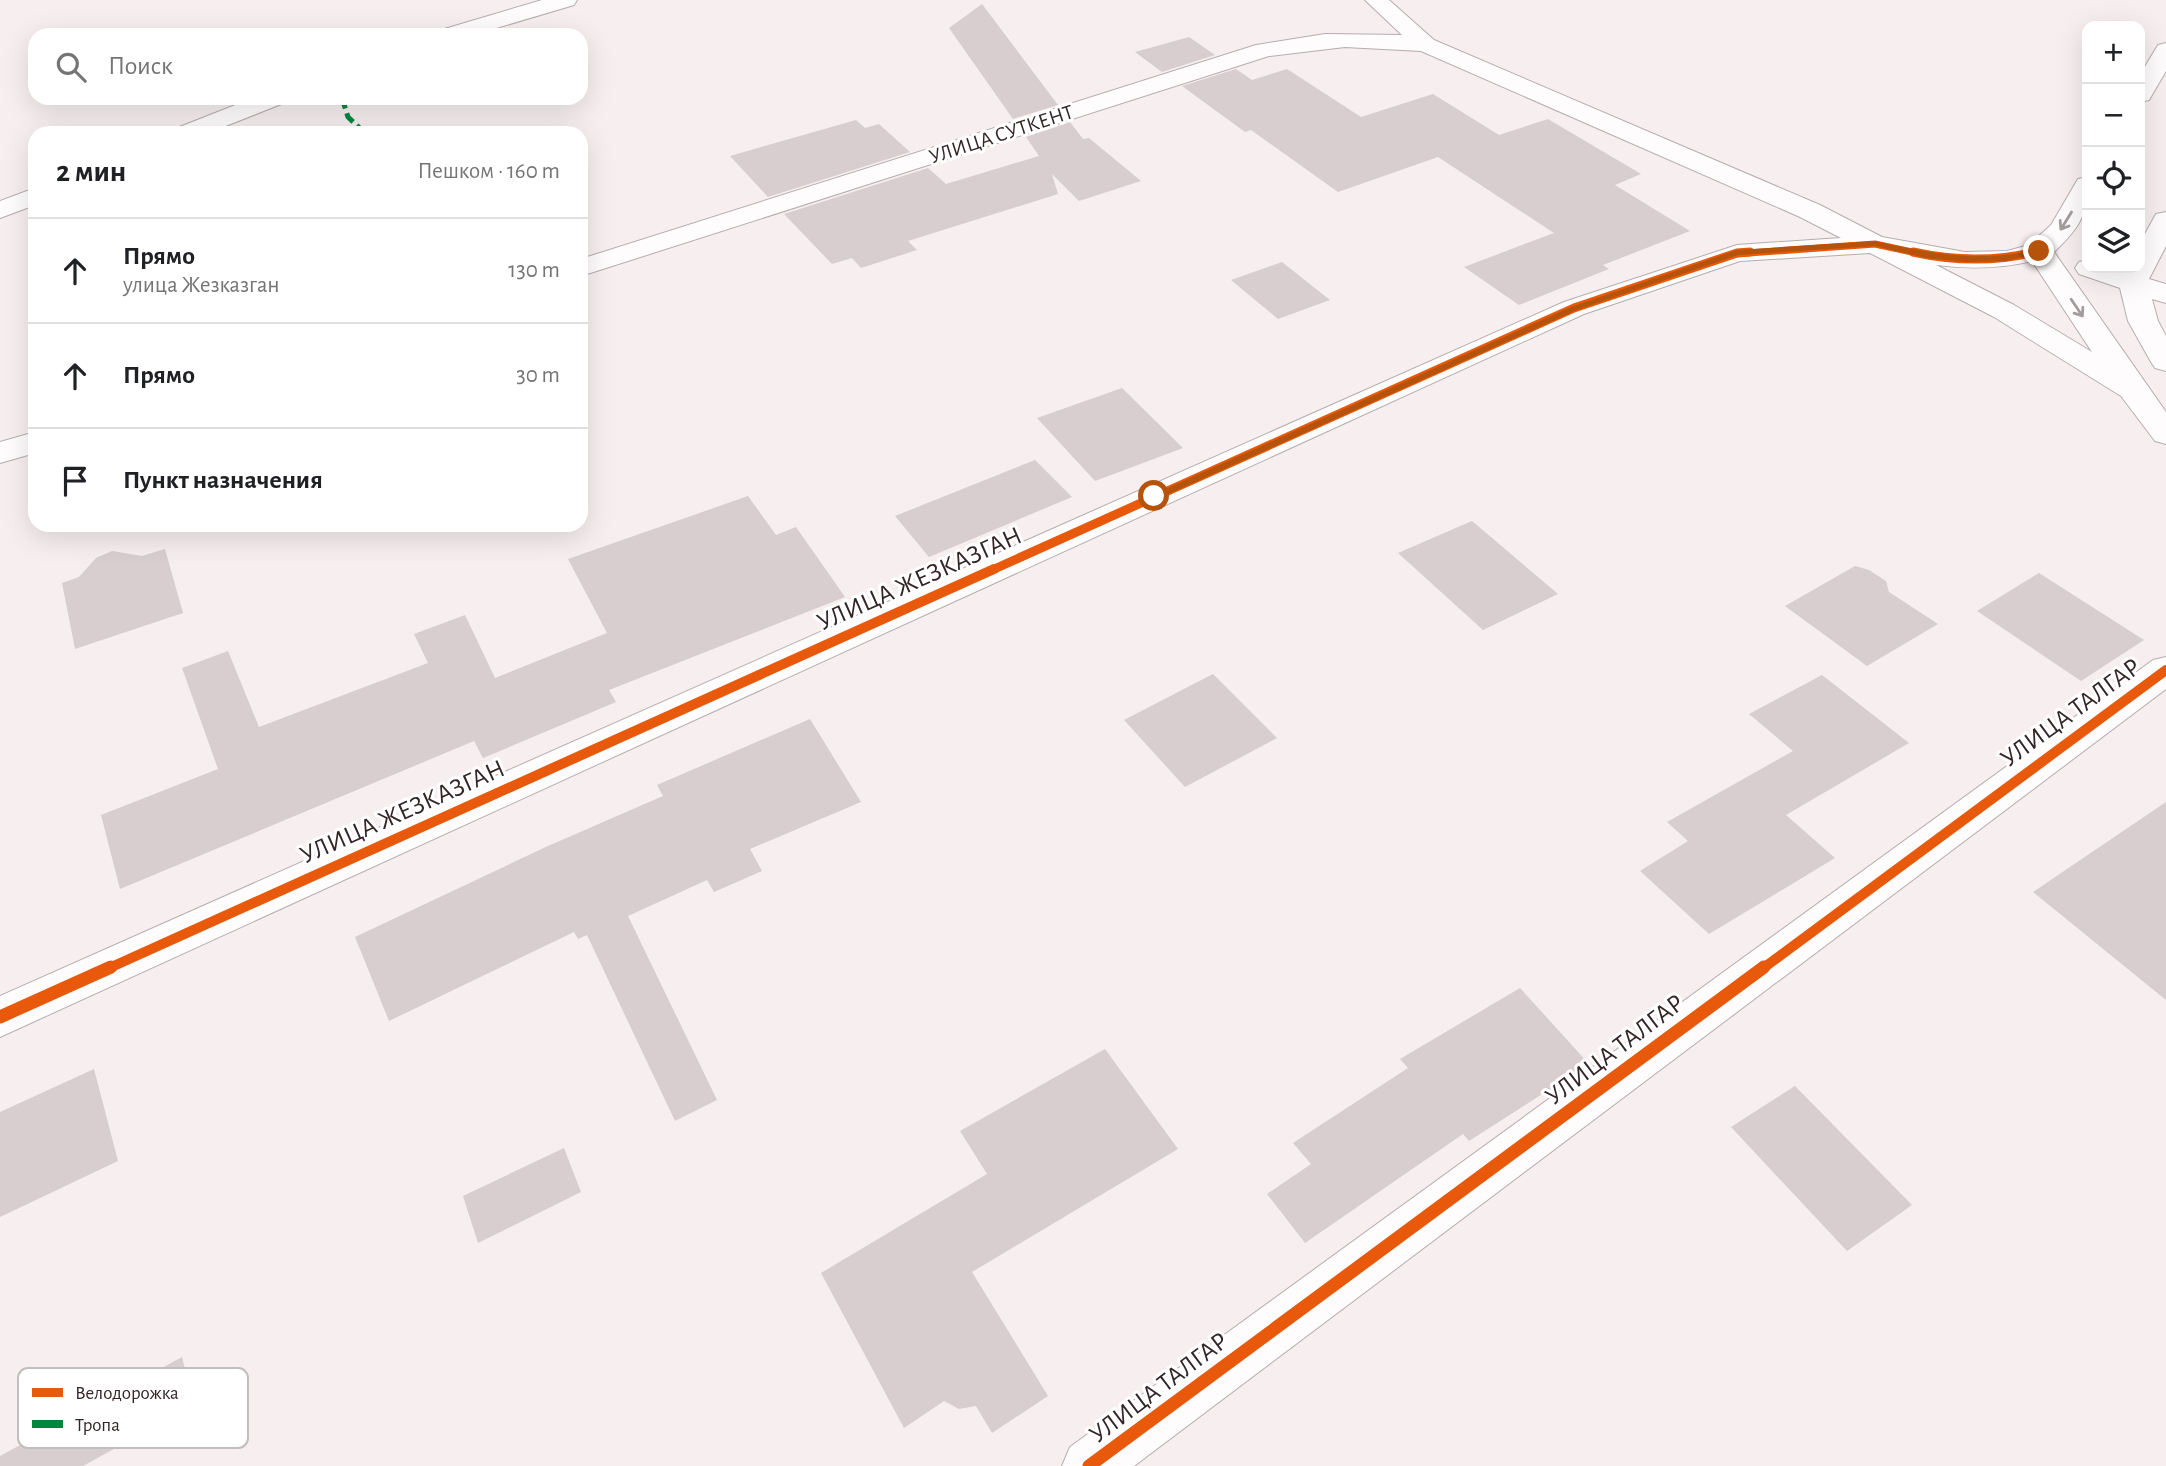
<!DOCTYPE html>
<html lang="ru">
<meta charset="utf-8">
<style>
:root{--surface:#fff;--page:#f2f2f2;--text:#202124;--muted:#757577;--line:#e0e0e0}
body{margin:0;font-family:"Alegreya Sans",sans-serif;background:var(--page);color:var(--text)}
.controls{position:absolute;right:21px;top:21px;display:grid;overflow:hidden;border-radius:14px;box-shadow:0 7px 28px #0002}
.controls button{width:63px;height:63px;display:grid;place-items:center;padding:0;border:0;border-bottom:2px solid var(--line);background:var(--surface);color:var(--text);font:35px sans-serif}
.stop{position:absolute;width:21px;height:21px;margin:-16px;border:5px solid #b45309;border-radius:50%;background:#fff}
.stop.end{background:#b45309;border-color:#fff;box-shadow:0 2px 7px #0008}
.list{margin:0;padding:0;list-style:none}
h2{display:flex;justify-content:space-between;align-items:center;height:91px;margin:0;padding:0 28px;font-size:30px}
h2 small{font-size:23px;font-weight:400;color:var(--muted)}
.list li{display:grid;grid-template-columns:46px 1fr auto;gap:21px;align-items:center;box-sizing:border-box;height:105px;padding:0 28px;border-top:2px solid var(--line)}
.list b{display:block;font-size:26px;white-space:nowrap}
.list p{margin:0;font-size:23px;white-space:nowrap;color:var(--muted)}
.list em{font-size:23px;font-style:normal;color:var(--muted)}
.icon{flex:none;width:38px;height:38px;fill:none;stroke:currentColor;stroke-width:2;stroke-linecap:round;stroke-linejoin:round}
.map{position:relative;flex:none;width:2166px;height:1466px;overflow:hidden}
.search{position:absolute;background:var(--surface);box-shadow:0 7px 28px #0002;left:28px;top:28px;width:560px;height:77px;display:flex;align-items:center;gap:18px;box-sizing:border-box;padding:0 24px;border-radius:21px;color:var(--muted);font-size:26px}
.panel{position:absolute;background:var(--surface);box-shadow:0 7px 28px #0002;left:28px;top:126px;width:560px;height:406px;border-radius:21px}
.map>svg:first-child{display:block}
.building{fill:#d8cdcf}
.lines{fill:none;stroke-linecap:round;stroke-linejoin:round}
.minor-casing{stroke:#b7adae;stroke-width:2}
.minor{fill:#fefcfd;fill-rule:evenodd}
.quiet{stroke:#00873e;stroke-width:5;stroke-dasharray:11 5;stroke-linecap:butt}
.cycleway-far3-casing{stroke:#fff;stroke-width:10}
.cycleway-far2-casing{stroke:#fff;stroke-width:12}
.cycleway-far1-casing{stroke:#fff;stroke-width:15}
.cycleway-casing{stroke:#fff;stroke-width:18}
.cycleway-far3{stroke:#e8590c;stroke-width:7}
.cycleway-far2{stroke:#e8590c;stroke-width:9}
.cycleway-far1{stroke:#e8590c;stroke-width:10}
.cycleway{stroke:#e8590c;stroke-width:13}
.oneway{stroke:#a39c9d}
.route{fill:#b45309}
.labels{text-anchor:middle;stroke-width:6;stroke-linejoin:round;paint-order:stroke}
.far-street-label{font-size:21px;fill:#342628;stroke:#fff}
.street-label{font-size:26px;fill:#342628;stroke:#fff}
.key{fill:#fff;stroke:#c2bebe;stroke-width:2}
.key-label{font-size:19px;fill:#342628}
</style>
<div class="map">
<svg width="2166" height="1466" viewBox="0 0 2166 1466">
<rect width="100%" height="100%" fill="#f6eeef"/>
<path class="building" d="M982,4L1058,105L1013,119L949,28Z
M1189,37L1215,55L1162,72L1135,52Z
M1236,69L1252,80L1287,69L1361,117L1433,94L1499,135L1548,119L1641,174L1615,185L1690,231L1603,265L1609,269L1519,305L1464,267L1554,233L1438,157L1338,192L1251,130L1245,132L1182,86Z
M856,120L865,128L879,124L910,152L768,197L730,156Z
M1070,122L1083,139L1089,138L1141,181L1079,201L1052,174L1058,194L908,241L917,250L861,268L852,258L832,264L784,214L928,168L946,184L1039,156L1026,137Z
M1282,262L1330,300L1278,319L1231,280Z
M1122,388L1183,448L1095,481L1037,418Z
M1035,460L1072,497L929,557L895,516Z
M748,496L776,535L796,527L845,597L609,690L616,702L483,758L474,741L120,889L101,815L218,769L182,668L228,651L259,727L428,663L414,634L465,615L495,678L607,633L568,559Z
M1472,521L1558,594L1483,630L1398,553Z
M165,549L183,613L75,649L62,583L79,577L96,558L112,551L142,556Z
M1855,566L1869,570L1886,581L1889,592L1938,624L1867,666L1785,606Z
M2039,573L2144,640L2081,681L1977,611Z
M1213,674L1277,738L1185,787L1124,720Z
M1822,675L1909,743L1786,815L1835,858L1709,934L1640,871L1688,841L1667,822L1793,751L1749,714Z
M810,719L861,802L750,849L762,871L714,892L707,880L628,916L717,1100L675,1121L587,935L578,939L574,932L389,1021L355,937L548,846L663,796L657,785Z
M2166,802V1000L2033,892Z
M1520,988L1589,1064L1469,1141L1463,1134L1305,1243L1267,1194L1311,1164L1293,1143L1408,1068L1400,1059Z
M1105,1049L1178,1149L972,1272L1048,1396L992,1433L976,1406L959,1409L944,1401L904,1428L821,1273L987,1174L960,1131Z
M94,1069L118,1161L0,1217V1112Z
M1795,1086L1912,1205L1847,1251L1731,1127Z
M564,1148L581,1192L478,1243L463,1196Z
M182,1357L194,1405L83,1466H0V1456Z"/>
<g class="lines">
<defs>
<path id="minor" d="M542,0H577L574,5L473,35H438L441,30Z
M1365,0H1389L1434,40L1820,205L1882,237L1965,252L2007,251L2029,245L2051,225L2078,179L2087,177C2087,216 2082,225 2054,252L2166,412V444L2155,441L2121,396L1994,317L1870,253L1740,261L1584,314L0,1037V996L1564,302L1737,245L1841,238L1800,217L1421,51L1345,47L1269,56L581,276V259L1256,45L1325,34L1402,35ZM2032,261L2092,352L2014,305L1936,265C1969,269 1999,269 2032,261Z
M2166,43V71L2149,100L2140,102V75L2158,45Z
M253,98H287L284,103L208,133H173L177,128Z
M35,188V205L0,218V201Z
M2166,212V246L2149,279L2166,284V303L2152,299L2158,321L2166,336V371L2155,368L2151,362L2128,321L2120,288L2079,274L2075,268L2079,262L2087,260V268H2116L2125,271L2127,268H2140V243L2156,214Z
M35,432V453L0,463V442Z
M2166,657V689L1134,1466H1062L1070,1447L2153,660Z"/>
</defs>
<use href="#minor" class="minor-casing"/>
<use href="#minor" class="minor"/>
<path class="quiet" d="M342,98L348,117L365,133"/>
<defs>
<path id="cycleway-far3" d="M1734,254L1875,244L1921,254
M2027,254L2039,251"/>
<path id="cycleway-far2" d="M1913,252C1954,261 1994,262 2034,252
M990,571L1574,308L1737,253L1750,252"/>
<path id="cycleway-far1" d="M107,969L994,569
M1762,969L2166,670"/>
<path id="cycleway" d="M0,1017L111,967
M1089,1466L1764,967"/>
</defs>
<use href="#cycleway-far3" class="cycleway-far3-casing"/>
<use href="#cycleway-far2" class="cycleway-far2-casing"/>
<use href="#cycleway-far1" class="cycleway-far1-casing"/>
<use href="#cycleway" class="cycleway-casing"/>
<use href="#cycleway-far3" class="cycleway-far3"/>
<use href="#cycleway-far2" class="cycleway-far2"/>
<use href="#cycleway-far1" class="cycleway-far1"/>
<use href="#cycleway" class="cycleway"/>
</g>
<defs><path id="oneway-shaft" d="M-6 0H5M1.5-3L5.5 0L1.5 3" fill="none" stroke-width="1.6" stroke-linecap="round" stroke-linejoin="round" transform="scale(1.75)"/></defs>
<g class="oneway">
<use href="#oneway-shaft" transform="translate(2066 221) rotate(122)"/>
<use href="#oneway-shaft" transform="translate(2077 308) rotate(56)"/>
</g>
<path class="route" d="M1875,241C1933,254 1980,263 2039,249L2043,251L2007,261L1965,262L1926,258L1875,246L1738,255L1577,310L1158,499L1150,496L1571,307L1737,250Z"/>
<g class="labels">
<g class="far-street-label">
<text transform="translate(1001 134) rotate(-18)" y="7">УЛИЦА СУТКЕНТ</text>
</g>
<g class="street-label">
<text transform="translate(919 578) rotate(-24)" y="9">УЛИЦА ЖЕЗКАЗГАН</text>
<text transform="translate(2070 712) rotate(-36)" y="9">УЛИЦА ТАЛГАР</text>
<text transform="translate(402 811) rotate(-24)" y="9">УЛИЦА ЖЕЗКАЗГАН</text>
<text transform="translate(1614 1049) rotate(-37)" y="9">УЛИЦА ТАЛГАР</text>
<text transform="translate(1158 1387) rotate(-37)" y="9">УЛИЦА ТАЛГАР</text>
</g>
</g>
<rect x="18" y="1368" width="230" height="80" rx="10" class="key"/>
<rect x="32" y="1388" width="31" height="9" fill="#e8590c"/>
<rect x="32" y="1420" width="31" height="8" fill="#00873e"/>
<g class="key-label">
<text x="75" y="1399">Велодорожка</text>
<text x="75" y="1431">Тропа</text>
</g>
</svg>
<div class="controls">
<button>+</button>
<button>−</button>
<button><svg class="icon" aria-label="locate" viewBox="0 0 24 24"><circle cx="12" cy="12" r="6"/><path d="M12 2v4M12 18v4M2 12h4M18 12h4"/></svg></button>
<button><svg class="icon" aria-label="layers" viewBox="0 0 24 24"><path d="M12 4l9 5-9 5-9-5zM3 14l9 5 9-5"/></svg></button>
</div>
<div class="stop" style="left:1154px;top:496px"></div>
<div class="stop end" style="left:2039px;top:251px"></div>
<div class="search"><svg class="icon" aria-label="search" viewBox="0 0 24 24"><circle cx="10" cy="10" r="6"/><path d="M15 15l6 6"/></svg>Поиск</div>
<section class="panel">
<h2>2 мин<small>Пешком · 160 m</small></h2>
<ul class="list">
<li><svg class="icon" aria-label="ahead" viewBox="0 0 24 24"><path d="M12 20V5M6 11l6-6 6 6"/></svg><div><b>Прямо</b><p>улица Жезказган</p></div><em>130 m</em></li>
<li><svg class="icon" aria-label="ahead" viewBox="0 0 24 24"><path d="M12 20V5M6 11l6-6 6 6"/></svg><div><b>Прямо</b></div><em>30 m</em></li>
<li><svg class="icon" aria-label="arrive" viewBox="0 0 24 24"><path d="M6 21V4h12l-3 4 3 4H6"/></svg><div><b>Пункт назначения</b></div></li>
</ul>
</section>
</div>
